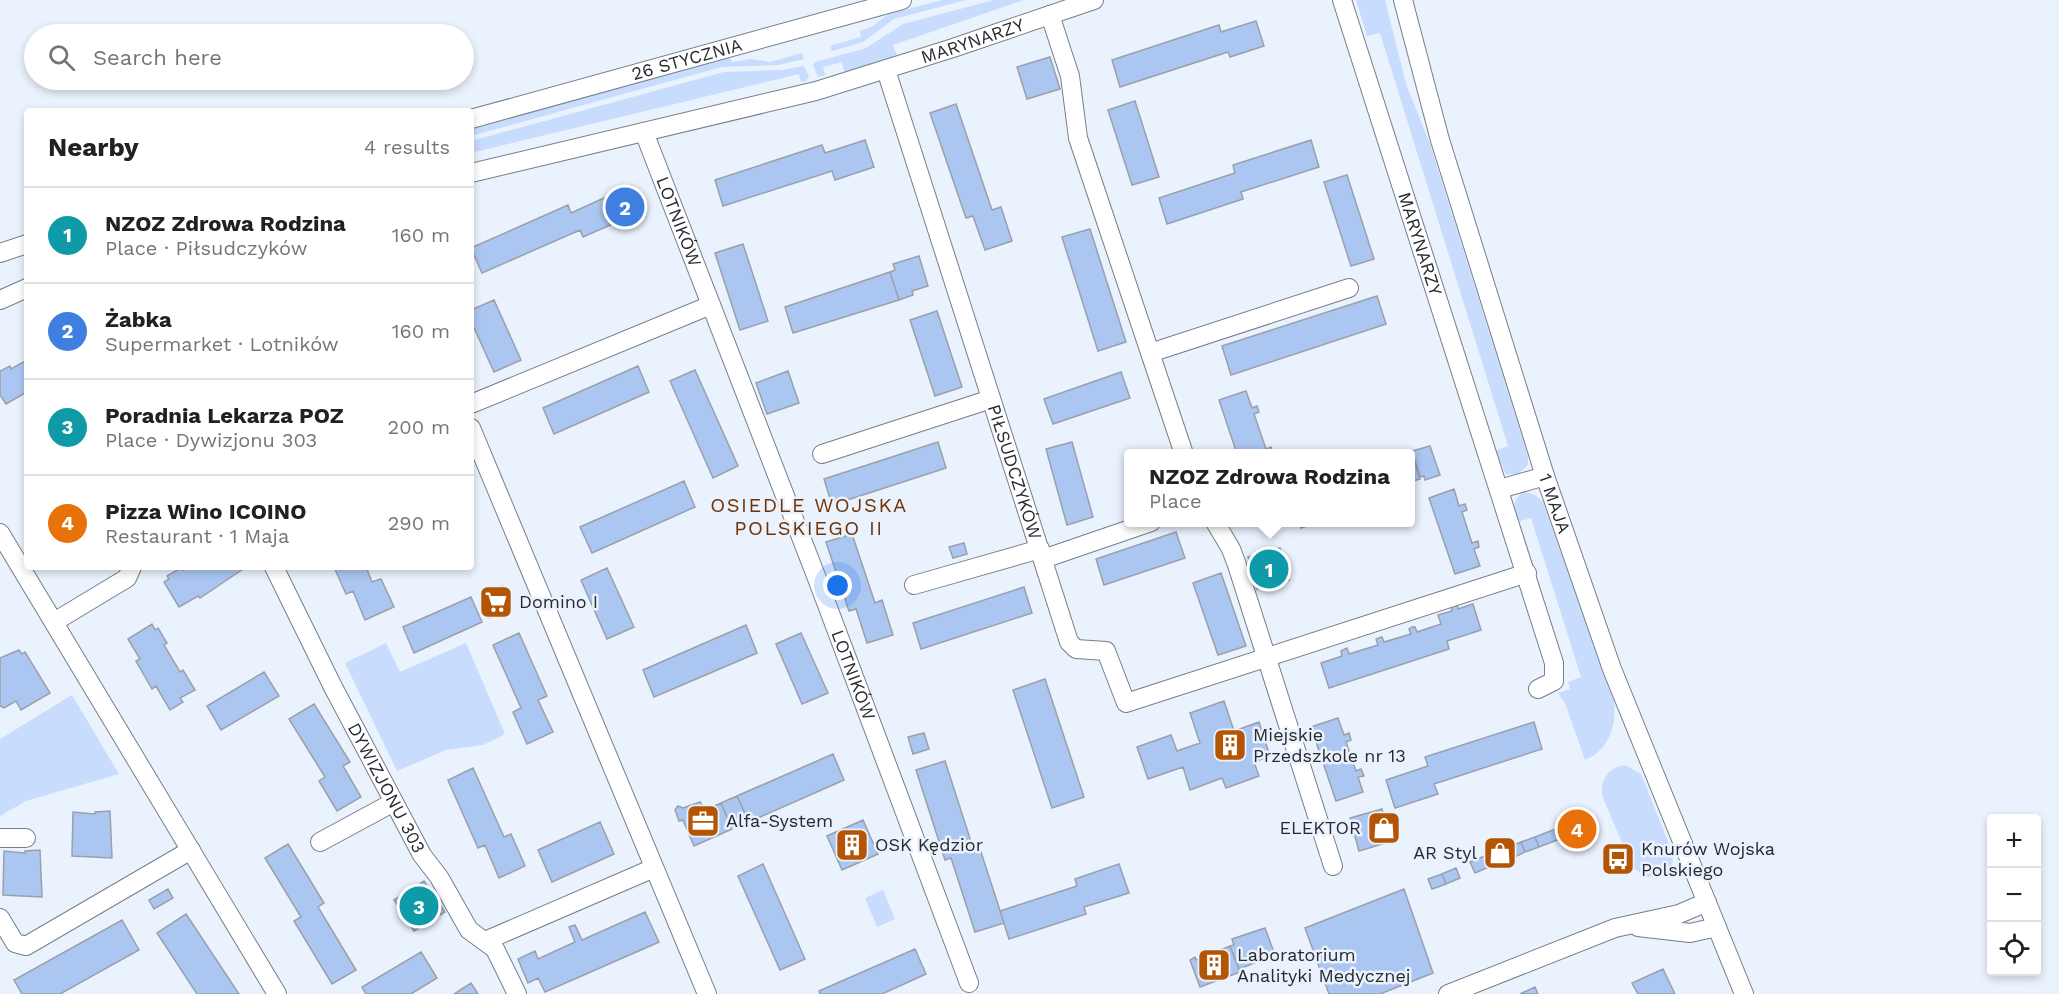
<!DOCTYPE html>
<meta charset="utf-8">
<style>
:root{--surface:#fff;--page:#f2f2f2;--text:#202124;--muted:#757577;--line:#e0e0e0;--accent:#7c3aed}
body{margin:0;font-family:"Work Sans",sans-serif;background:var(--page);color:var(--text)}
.controls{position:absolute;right:18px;bottom:18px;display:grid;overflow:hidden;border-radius:6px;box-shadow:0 3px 9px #0003}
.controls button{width:54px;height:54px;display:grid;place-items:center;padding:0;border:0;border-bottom:2px solid var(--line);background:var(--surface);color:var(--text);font:30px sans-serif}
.you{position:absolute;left:838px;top:586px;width:21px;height:21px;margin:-15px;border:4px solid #fff;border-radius:50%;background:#1a73e8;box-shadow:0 0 0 9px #1a73e833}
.badge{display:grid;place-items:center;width:39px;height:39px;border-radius:50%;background:var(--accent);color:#fff;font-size:20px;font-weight:700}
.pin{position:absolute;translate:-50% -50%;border:3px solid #fff;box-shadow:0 2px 6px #0006}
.popup{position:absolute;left:1124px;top:449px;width:291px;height:78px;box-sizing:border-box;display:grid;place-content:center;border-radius:6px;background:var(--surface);filter:drop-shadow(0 2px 4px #0005);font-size:20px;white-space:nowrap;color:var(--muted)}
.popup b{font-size:22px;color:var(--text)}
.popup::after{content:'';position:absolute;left:50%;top:100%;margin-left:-12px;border:12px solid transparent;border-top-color:var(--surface)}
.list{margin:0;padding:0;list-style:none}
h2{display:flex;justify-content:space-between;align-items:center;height:78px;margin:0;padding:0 24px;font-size:26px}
h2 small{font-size:20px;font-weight:400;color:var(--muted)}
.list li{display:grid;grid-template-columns:39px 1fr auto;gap:18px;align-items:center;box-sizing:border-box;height:96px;padding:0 24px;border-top:2px solid var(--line)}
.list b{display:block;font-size:22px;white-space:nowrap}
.list p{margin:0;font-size:20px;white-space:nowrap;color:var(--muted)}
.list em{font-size:20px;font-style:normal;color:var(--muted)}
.icon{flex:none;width:33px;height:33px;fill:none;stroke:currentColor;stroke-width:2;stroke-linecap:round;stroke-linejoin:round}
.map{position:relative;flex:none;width:2059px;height:994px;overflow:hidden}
.search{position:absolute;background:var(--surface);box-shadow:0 3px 9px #0003;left:24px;top:24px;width:450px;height:66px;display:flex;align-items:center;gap:15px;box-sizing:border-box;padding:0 21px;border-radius:33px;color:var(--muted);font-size:22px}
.panel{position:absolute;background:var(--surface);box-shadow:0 3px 9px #0003;left:24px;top:108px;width:450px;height:462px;border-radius:6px}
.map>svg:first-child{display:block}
.green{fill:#c8dcfd}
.building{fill:#acc6f2;stroke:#99a0ab;stroke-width:1.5}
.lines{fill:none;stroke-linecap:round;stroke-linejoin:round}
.minor-casing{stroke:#777e89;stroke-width:20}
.minor{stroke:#fff;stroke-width:18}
.labels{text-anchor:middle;stroke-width:5;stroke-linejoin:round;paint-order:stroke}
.street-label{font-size:18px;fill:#282a2f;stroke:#eaf2fe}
.poi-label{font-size:18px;fill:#282a2f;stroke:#eaf2fe;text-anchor:start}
.neighbourhood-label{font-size:20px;letter-spacing:1.5px;fill:#6f3304;stroke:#eaf2fe}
</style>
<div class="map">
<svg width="2059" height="994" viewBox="0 0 2059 994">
<rect width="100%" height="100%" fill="#eaf2fe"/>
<path class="green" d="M942,0H966L894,19L863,42L832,51L830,46L861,37L860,31L871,27L889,14Z
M994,0H1024L893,45L898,58L845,75L842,62L823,67L825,75L818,77L813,65L815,62L866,48L903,24Z
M1356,0H1385L1406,84L1430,144L1528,456V465L1517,475L1506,474L1495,451L1508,446L1380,33L1367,36Z
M802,53L804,59L778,65L722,67L471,136V128L724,59L730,58L732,62L751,59L770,62Z
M804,66L809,76L806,81L801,82L799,74L471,153V141L724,72L783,70Z
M1525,492L1535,495L1543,502L1614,701C1617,724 1609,751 1585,760L1565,703L1558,693L1570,689L1568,682L1581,677L1531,518L1517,522C1513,509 1511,499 1525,492Z
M386,643L400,672L466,643L505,734L483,745L446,750L397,771L345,663Z
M72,695L119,774L26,801L0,816V739Z
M1625,765L1641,774L1673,854L1672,866L1662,876L1647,877L1633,868L1603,798C1599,781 1607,768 1625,765Z
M883,890L895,919L877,927L865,898Z"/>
<path class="building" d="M1256,21L1264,46L1230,57L1228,52L1120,87L1112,60L1219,25L1221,32Z
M1050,57L1060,89L1027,99L1017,67Z
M1135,101L1159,177L1132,185L1108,110Z
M956,104L992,210L1001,207L1012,241L985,250L973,216L966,218L930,113Z
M865,140L874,167L835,180L832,171L723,206L715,180L822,145L825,153Z
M1311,140L1319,167L1241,192L1243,199L1167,224L1159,198L1235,173L1233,165Z
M1347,175L1374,259L1351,266L1324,182Z
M631,186L645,217L620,228L606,197Z
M606,197L617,222L583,237L580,230L482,273L471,248L568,205L571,213Z
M1090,229L1126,342L1098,351L1062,237Z
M743,244L768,321L740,330L715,253Z
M919,256L928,286L912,291L913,295L899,300L890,272L895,270L893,264Z
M890,272L899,300L793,333L785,307Z
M1377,296L1386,324L1231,375L1222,346Z
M494,300L521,360L494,372L471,321V310Z
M937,311L962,387L935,396L910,320Z
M27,360V395L25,393L6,404L0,395V371L10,366L11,369Z
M638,366L649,392L554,434L543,408Z
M695,370L738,466L713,478L670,381Z
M788,371L799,403L767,414L756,383Z
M1121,372L1130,398L1053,424L1044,399Z
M1246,391L1252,408L1257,406L1259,412L1254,414L1266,449L1271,447L1273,454H1237L1219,400Z
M938,442L946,468L832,505L824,479Z
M1072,442L1093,517L1067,525L1046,449Z
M1430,446L1440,475L1425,480L1424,476L1420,477L1412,451Z
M1411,452L1420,479L1410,482V454H1405Z
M684,481L695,507L592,553L580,527Z
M1454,489L1459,506L1465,504L1467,510L1462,512L1472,543L1478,541L1479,547L1474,549L1480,566L1455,574L1429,498Z
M1299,522H1319L1301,528Z
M1176,532L1185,558L1104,585L1096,559Z
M852,534L875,603L882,600L893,635L867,643L856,609L849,611L826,542Z
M964,543L967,554L953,558L949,547Z
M1280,548L1289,580L1257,589L1248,557Z
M189,567H246L200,598L198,596L179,607L164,582L169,579L167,576L181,568L183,570Z
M334,567H366L372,582L381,579L394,607L365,620L353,591L346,594Z
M607,568L634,627L607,639L581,580Z
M1221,573L1246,646L1218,655L1193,583Z
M502,586L511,610L489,618L481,594Z
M1024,587L1032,613L921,649L913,623Z
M471,597L482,622L414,653L403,627Z
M1457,603L1458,609L1473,604L1481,630L1447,641L1449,649L1329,688L1321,663L1342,656L1341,651L1347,648L1349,654L1378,645L1376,639L1382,637L1384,642L1411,634L1409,629L1412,627H1415L1417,632L1441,624L1438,615L1452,611L1451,606Z
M152,624L155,630L158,628L167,643L164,645L180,672L183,670L195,690L180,698L183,702L170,710L156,686L152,689L136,661L140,659L128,639Z
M746,625L757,653L654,697L643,670Z
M519,633L547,696L538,700L553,732L527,744L513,712L521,708L493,645Z
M801,633L828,693L802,704L776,644Z
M19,650L22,654L25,652L50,693L21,710L16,701L4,708L0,706V658Z
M264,672L279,696L221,730L207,706Z
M1045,679L1084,797L1052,808L1013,690Z
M1224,701L1234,731L1259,722L1270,756L1254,762L1259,776L1226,788L1222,778L1190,790L1183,767L1148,779L1137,747L1171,735L1177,751L1200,743L1190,713Z
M314,704L350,762L343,766L361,797L337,811L319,781L325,777L289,719Z
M1338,718L1344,735L1349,733L1351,740L1346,742L1356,771L1361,769L1364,776L1358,777L1363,792L1336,801L1311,727Z
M1534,722L1542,749L1434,784L1438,794L1395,808L1386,780L1428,766L1425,757Z
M924,733L929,749L913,754L908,737Z
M833,754L844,780L749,822L737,796Z
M945,761L974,851L980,849L1004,923L975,932L951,858L945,860L916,770Z
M473,768L504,837L511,834L525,866L499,878L485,845L478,848L448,780Z
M737,796L748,820L731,827L721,803Z
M700,802L705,810L721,803L732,829L694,846L683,820L679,821L675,810L678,806L683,808Z
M1382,809L1392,841L1359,851L1350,818Z
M110,811L112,858L72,856L73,812L95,814V812Z
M863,820L878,854L842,870L827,836Z
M600,822L614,854L552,882L538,850Z
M1574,822L1578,832L1539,847L1535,837Z
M1535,837L1539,847L1525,852L1521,842Z
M1521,842L1525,852L1513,858L1509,847Z
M288,844L324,903L318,907L356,970L332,984L294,921L301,917L265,858Z
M1509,847L1513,858L1499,863L1495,853Z
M40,850L42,897L3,895L4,851L25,853V851Z
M1495,853L1499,863L1491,866L1487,855Z
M1487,855L1491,866L1475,873L1470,862Z
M763,864L805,959L780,970L738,876Z
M1119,864L1129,893L1084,907L1086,914L1009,939L1000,911L1077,886L1075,879Z
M1456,868L1460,878L1446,884L1442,874Z
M1442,874L1446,884L1432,889L1428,879Z
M424,881L445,912L414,931L394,900Z
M168,889L173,898L154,909L149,900Z
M1404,889L1433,973L1380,994H1329L1305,928Z
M645,912L659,942L545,992L538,978L528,983L518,959L535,951L538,959L575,942L569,927L575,925L582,940Z
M186,914L239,994H197L157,933Z
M122,920L139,950L60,994H22L14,980Z
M1265,928L1275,955L1239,969L1230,946L1234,945L1232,939Z
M1230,946L1240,972L1200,987L1190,960L1195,957L1196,960Z
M915,949L926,974L882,994H820L819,991Z
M421,952L437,978L411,994H366L362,987Z
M1663,969L1675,994H1638L1632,983Z
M471,983L478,994H454Z
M1535,987L1538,994H1520Z"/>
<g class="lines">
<defs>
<g id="minor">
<path id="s1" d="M1342,0L1554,663V681L1538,689"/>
<path id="s2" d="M1403,0L1440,140L1545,476L1612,669L1744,994"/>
<path d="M1050,15L1070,76L1078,138L1184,454"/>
<path id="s3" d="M886,70L1069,642L1076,649L1106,651L1126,703L1527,573"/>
<path id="s4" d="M471,119L902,0"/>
<path id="s5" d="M644,132L818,581L969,983"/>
<path id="s6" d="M471,173L816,91L953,48L1094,0"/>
<path d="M0,253L27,244"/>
<path d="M0,300L27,288"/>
<path d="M1150,353L1349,288"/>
<path d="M471,404L711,305"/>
<path d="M471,428L707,994"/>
<path d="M822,454L991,399"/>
<path d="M1500,489L1545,476"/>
<path d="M1215,522L1231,549L1237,565L1333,866"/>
<path d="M0,533L277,994"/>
<path d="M1043,559L1151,522"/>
<path id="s7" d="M274,567L333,687L422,855L439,877L469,930L495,949L517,994"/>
<path d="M914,585L1040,549"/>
<path d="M54,622L127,578L132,567"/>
<path d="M0,838H26"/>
<path d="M320,842L392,803"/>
<path d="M0,918L15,943L26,946L191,850"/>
<path d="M1638,927L1690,933L1717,927"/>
<path d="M485,941L654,868"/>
<path d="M1448,994L1615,928L1679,914L1707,902"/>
</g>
</defs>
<use href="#minor" class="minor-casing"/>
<use href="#minor" class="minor"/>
</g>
<defs>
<symbol id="supermarket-square" viewBox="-11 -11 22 22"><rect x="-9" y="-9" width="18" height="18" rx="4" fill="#b35504" stroke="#eaf2fe"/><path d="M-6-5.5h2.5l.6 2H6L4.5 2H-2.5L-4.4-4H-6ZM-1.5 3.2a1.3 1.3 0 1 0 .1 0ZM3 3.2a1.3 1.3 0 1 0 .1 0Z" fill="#fff"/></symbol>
<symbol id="building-square" viewBox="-11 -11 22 22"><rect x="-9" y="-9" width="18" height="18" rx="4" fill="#b35504" stroke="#eaf2fe"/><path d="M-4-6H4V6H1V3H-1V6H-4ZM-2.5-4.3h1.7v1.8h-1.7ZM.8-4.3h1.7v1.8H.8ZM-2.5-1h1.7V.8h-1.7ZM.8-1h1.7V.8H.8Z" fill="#fff"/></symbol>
<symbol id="office-square" viewBox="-11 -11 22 22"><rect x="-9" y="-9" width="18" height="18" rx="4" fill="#b35504" stroke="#eaf2fe"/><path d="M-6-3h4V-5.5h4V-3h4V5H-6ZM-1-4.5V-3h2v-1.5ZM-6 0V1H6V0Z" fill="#fff"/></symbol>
<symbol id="shop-square" viewBox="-11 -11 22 22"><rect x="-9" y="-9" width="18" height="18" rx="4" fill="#b35504" stroke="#eaf2fe"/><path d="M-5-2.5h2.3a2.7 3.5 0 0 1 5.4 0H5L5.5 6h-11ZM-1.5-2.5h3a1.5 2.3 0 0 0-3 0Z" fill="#fff"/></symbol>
<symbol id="bus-square" viewBox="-11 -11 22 22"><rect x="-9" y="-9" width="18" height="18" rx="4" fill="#b35504" stroke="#eaf2fe"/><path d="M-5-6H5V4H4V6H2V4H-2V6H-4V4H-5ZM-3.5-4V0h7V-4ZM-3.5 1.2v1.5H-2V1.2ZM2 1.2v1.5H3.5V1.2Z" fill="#fff"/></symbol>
</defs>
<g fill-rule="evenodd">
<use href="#supermarket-square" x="477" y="583" width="38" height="38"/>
<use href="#building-square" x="1211" y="726" width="38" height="38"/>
<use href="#office-square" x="684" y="802" width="38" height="38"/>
<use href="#shop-square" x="1365" y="809" width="38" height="38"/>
<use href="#building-square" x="833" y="826" width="38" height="38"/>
<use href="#shop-square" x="1481" y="834" width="38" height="38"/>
<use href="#bus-square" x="1599" y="840" width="38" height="38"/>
<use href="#building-square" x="1195" y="946" width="38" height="38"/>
</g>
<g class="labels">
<g class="street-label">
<text dy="6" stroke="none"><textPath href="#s6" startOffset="519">MARYNARZY</textPath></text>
<text dy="6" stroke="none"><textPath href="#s4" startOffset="224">26 STYCZNIA</textPath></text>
<text dy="6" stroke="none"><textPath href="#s5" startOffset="96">LOTNIKÓW</textPath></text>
<text dy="6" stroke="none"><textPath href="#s1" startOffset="256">MARYNARZY</textPath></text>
<text dy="6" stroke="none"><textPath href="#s3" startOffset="422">PIŁSUDCZYKÓW</textPath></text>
<text dy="6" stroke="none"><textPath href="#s2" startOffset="526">1 MAJA</textPath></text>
<text dy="6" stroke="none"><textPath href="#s5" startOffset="582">LOTNIKÓW</textPath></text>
<text dy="6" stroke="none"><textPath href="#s7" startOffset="248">DYWIZJONU 303</textPath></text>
</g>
<g class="poi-label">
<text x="519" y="608">Domino I</text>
<text x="1253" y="741">Miejskie<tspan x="1253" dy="21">Przedszkole nr 13</tspan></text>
<text x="726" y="827">Alfa-System</text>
<text x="1361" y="834" text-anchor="end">ELEKTOR</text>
<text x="875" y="851">OSK Kędzior</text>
<text x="1641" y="855">Knurów Wojska<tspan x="1641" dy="21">Polskiego</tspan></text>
<text x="1477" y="859" text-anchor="end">AR Styl</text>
<text x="1237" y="961">Laboratorium<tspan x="1237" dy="21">Analityki Medycznej</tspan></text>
</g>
<g class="neighbourhood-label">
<text x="809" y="512">OSIEDLE WOJSKA<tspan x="809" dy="23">POLSKIEGO II</tspan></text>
</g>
</g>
</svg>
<div class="controls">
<button>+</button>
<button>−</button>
<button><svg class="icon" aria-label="locate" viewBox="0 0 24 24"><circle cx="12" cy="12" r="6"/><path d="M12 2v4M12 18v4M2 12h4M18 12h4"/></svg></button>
</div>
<div class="you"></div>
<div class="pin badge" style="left:1269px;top:569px;background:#0f9aa8">1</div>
<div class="popup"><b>NZOZ Zdrowa Rodzina</b>Place</div>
<div class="pin badge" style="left:625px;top:207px;background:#3f7fe0">2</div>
<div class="pin badge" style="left:419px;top:906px;background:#0f9aa8">3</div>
<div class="pin badge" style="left:1577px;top:829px;background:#e8710a">4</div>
<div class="search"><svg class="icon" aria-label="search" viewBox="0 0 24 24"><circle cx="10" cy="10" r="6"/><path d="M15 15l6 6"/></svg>Search here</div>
<section class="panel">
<h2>Nearby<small>4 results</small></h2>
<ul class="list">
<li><span class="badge" style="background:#0f9aa8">1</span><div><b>NZOZ Zdrowa Rodzina</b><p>Place · Piłsudczyków</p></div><em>160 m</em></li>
<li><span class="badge" style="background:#3f7fe0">2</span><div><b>Żabka</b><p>Supermarket · Lotników</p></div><em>160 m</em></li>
<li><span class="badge" style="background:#0f9aa8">3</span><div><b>Poradnia Lekarza POZ</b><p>Place · Dywizjonu 303</p></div><em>200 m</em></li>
<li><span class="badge" style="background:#e8710a">4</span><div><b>Pizza Wino ICOINO</b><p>Restaurant · 1 Maja</p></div><em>290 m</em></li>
</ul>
</section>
</div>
